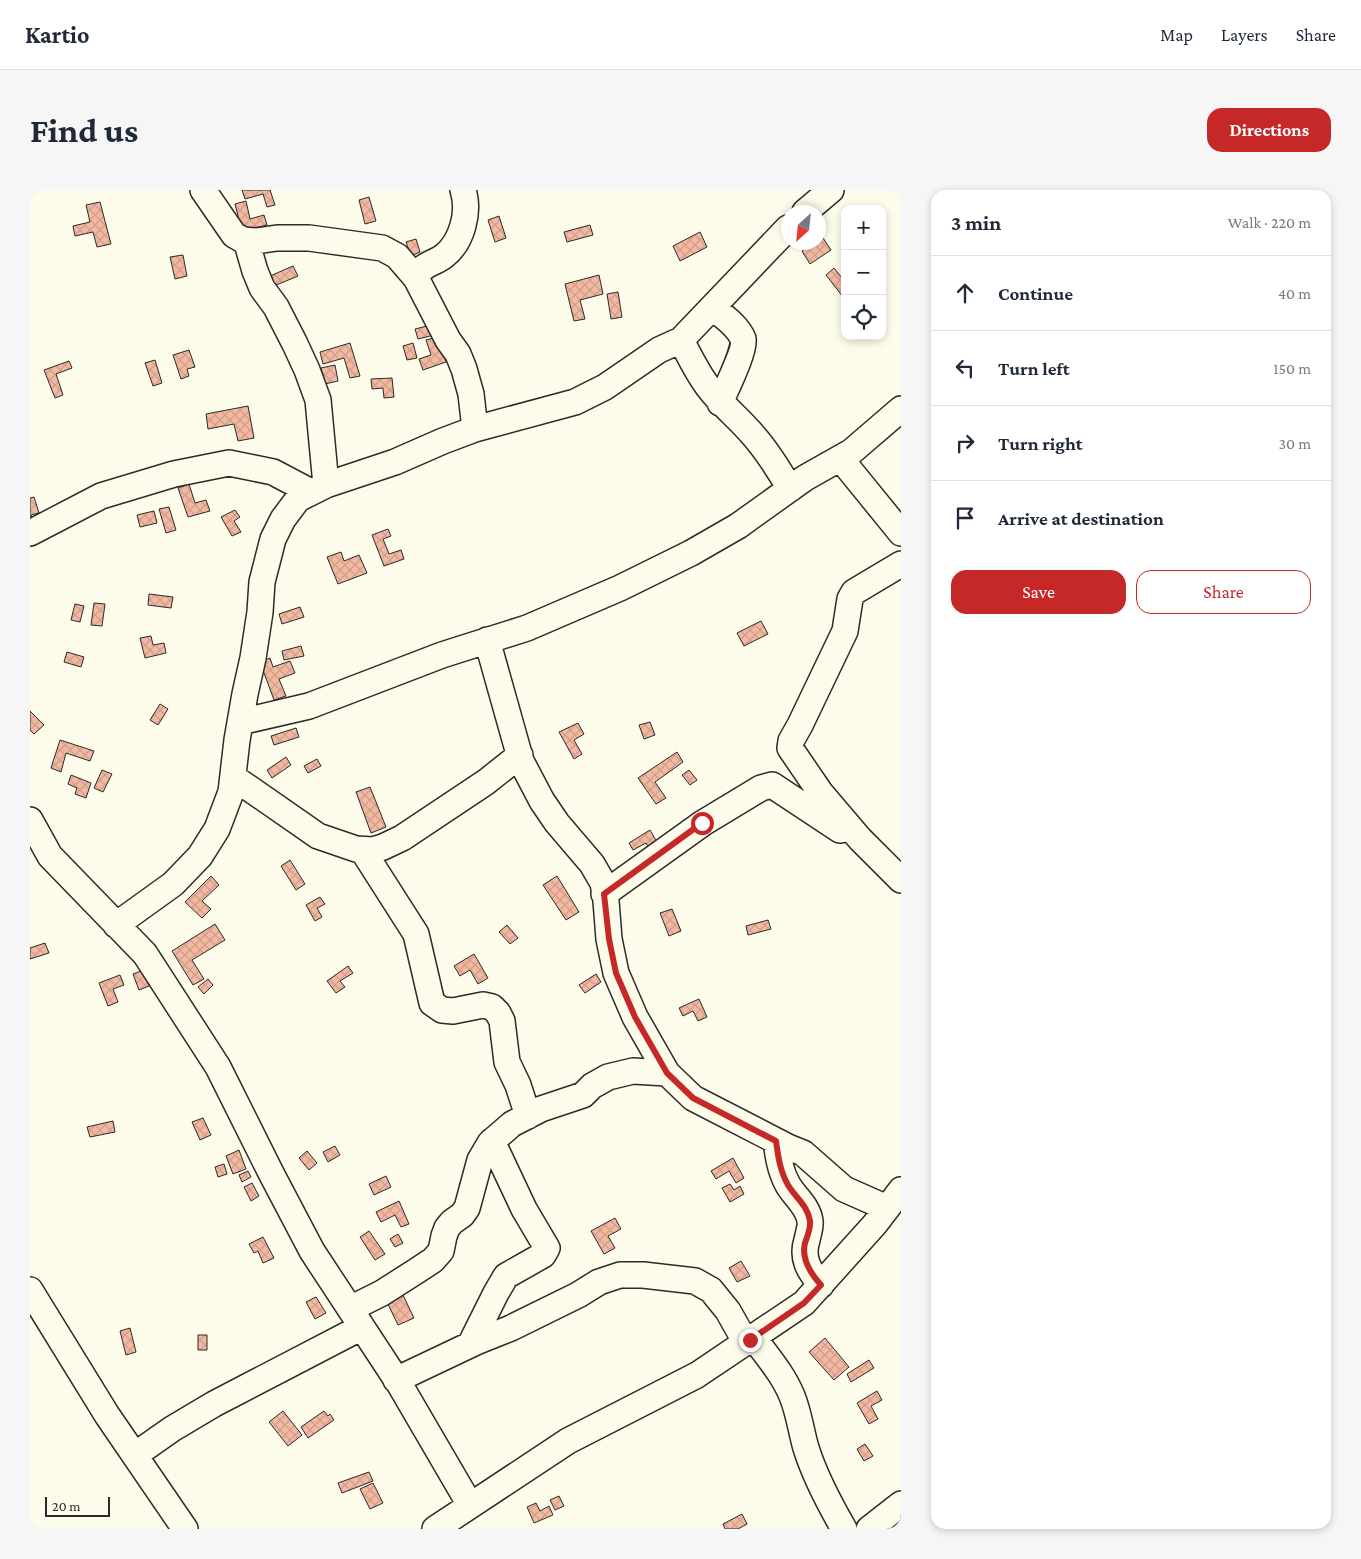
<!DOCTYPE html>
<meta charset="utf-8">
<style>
:root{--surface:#fff;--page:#f6f6f7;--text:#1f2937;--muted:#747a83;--line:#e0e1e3;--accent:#c62828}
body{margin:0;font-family:"Crimson Pro",serif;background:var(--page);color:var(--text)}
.controls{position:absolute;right:15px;top:15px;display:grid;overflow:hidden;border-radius:10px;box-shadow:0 2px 8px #0003}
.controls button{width:45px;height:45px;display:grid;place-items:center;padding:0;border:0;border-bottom:1px solid var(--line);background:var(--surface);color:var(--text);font:25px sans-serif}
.compass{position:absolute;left:751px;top:15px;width:45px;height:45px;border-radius:50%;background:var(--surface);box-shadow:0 2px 8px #0003;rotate:207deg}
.scale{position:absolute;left:15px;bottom:12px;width:65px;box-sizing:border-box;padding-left:5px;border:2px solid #2b2b2b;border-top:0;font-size:14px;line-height:18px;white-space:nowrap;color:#2b2b2b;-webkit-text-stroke:4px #fdfbea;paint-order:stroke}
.stop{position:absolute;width:15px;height:15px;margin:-11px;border:4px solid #c62828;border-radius:50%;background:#fff}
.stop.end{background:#c62828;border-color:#fff;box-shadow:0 1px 5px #0008}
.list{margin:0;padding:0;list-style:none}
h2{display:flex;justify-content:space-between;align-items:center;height:65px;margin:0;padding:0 20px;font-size:21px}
h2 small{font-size:16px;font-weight:400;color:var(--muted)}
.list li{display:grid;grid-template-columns:32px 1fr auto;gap:15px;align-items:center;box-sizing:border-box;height:75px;padding:0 20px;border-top:1px solid var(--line)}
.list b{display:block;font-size:19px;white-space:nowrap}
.list em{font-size:16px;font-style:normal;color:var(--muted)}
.actions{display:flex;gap:10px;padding:15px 20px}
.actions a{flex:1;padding:11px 0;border:1px solid var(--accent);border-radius:15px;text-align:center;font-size:18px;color:var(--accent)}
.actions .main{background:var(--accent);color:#fff}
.icon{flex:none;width:28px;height:28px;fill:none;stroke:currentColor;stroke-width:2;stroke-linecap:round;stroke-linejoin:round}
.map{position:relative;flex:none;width:871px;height:1339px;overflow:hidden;border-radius:15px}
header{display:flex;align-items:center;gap:30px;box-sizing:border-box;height:70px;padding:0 25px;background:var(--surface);border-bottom:1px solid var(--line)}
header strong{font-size:24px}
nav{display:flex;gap:28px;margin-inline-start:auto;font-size:18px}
.intro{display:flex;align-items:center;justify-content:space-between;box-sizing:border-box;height:120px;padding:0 30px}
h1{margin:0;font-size:35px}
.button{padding:12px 22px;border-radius:15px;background:var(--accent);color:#fff;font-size:18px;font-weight:700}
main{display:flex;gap:30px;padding:0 30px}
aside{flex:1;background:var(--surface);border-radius:15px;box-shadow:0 2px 8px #0003}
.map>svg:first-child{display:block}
.building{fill:url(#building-cross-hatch);stroke:#2b2b2b}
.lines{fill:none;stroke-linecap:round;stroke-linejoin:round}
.minor-casing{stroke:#2b2b2b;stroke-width:28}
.minor{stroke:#fdfbea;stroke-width:25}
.route{stroke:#c62828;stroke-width:6}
</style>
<header>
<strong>Kartio</strong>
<nav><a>Map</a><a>Layers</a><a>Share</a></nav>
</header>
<div class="intro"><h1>Find us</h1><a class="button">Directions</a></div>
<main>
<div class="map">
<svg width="871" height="1339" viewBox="0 0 871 1339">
<defs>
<pattern id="building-cross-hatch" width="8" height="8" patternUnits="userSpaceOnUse" patternTransform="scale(1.25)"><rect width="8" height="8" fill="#f2b8a0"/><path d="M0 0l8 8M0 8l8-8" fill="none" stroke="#d09e8a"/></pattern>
</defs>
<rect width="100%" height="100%" fill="#fdfbea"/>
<path class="building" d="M212,0H240L245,15L237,17L233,4L215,9Z
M339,7L346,31L335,34L329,10Z
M216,11L220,29L234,25L237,35L212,41L205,14Z
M70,12L81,54L67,57L63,42L45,46L43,36L60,32L56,15Z
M469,26L476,48L465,52L458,30Z
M560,35L563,45L537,52L534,42Z
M670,42L677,57L650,71L643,56Z
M793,48L801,60L780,74L772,61L786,52H788V51Z
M386,49L390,62L381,66L376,52Z
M153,65L157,86L145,89L140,67Z
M263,76L268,86L244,96L240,86Z
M804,78L815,92V106L813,107L796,85Z
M569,85L573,104L550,110L555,129L544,131L535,94Z
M588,102L592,127L581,129L577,104Z
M401,135L404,145L388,149L385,139Z
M407,147L416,172L393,180L389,169L401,165L396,150Z
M320,153L330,186L320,188L314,168L293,174L290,162Z
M383,153L387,168L377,170L373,156Z
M159,160L165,177L157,179L159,186L151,189L143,165Z
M125,170L132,193L123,196L115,173Z
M39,171L42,178L26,184L33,205L25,208L14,180Z
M305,175L308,191L295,194L291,178Z
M362,188L364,207L354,208L353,198L342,199L341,189Z
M218,216L224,248L208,251L204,234L178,239L176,224Z
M159,294L165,313L176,310L180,321L158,327L148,298Z
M4,307L9,323L1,325L3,330L0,331V308Z
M139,317L146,340L136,343L129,319Z
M205,320L210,327L204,331L211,342L202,346L191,327Z
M124,321L127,333L110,337L107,325Z
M358,339L361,346L353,349L359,364L371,360L374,369L354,376L342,345Z
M311,362L314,371L329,365L337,383L308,394L297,367Z
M119,404L143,407L141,418L118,415Z
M64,413L75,414L72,436L61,435Z
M45,414L54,416L50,432L41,430Z
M270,417L274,427L252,434L249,424Z
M731,431L738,444L714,456L707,443Z
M121,446L123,455L134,453L136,463L115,468L110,448Z
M271,456L274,466L254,470L252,461Z
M37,462L54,467L51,477L34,472Z
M240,468L243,477L260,471L265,483L249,489L256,506L244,510L230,472Z
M130,514L138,519L128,535L120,530Z
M0,521L14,535L4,544L0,540Z
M620,532L625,545L614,549L609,535Z
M548,533L554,544L544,550L552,564L544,569L529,542Z
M266,538L269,547L244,555L241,546Z
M30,550L64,561L60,571L36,563L31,582L21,578Z
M647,562L653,572L625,592L636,608L626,614L608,588Z
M256,567L261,575L242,588L237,580Z
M287,569L291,576L278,583L274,576Z
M72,580L82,584L73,602L64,598Z
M659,580L667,590L660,595L652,585Z
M41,585L61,593L56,608L45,604L47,598L38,594Z
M340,597L356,637L341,643L326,602Z
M620,640L628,654L619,659L616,653L603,660L599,653Z
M260,670L275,694L266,700L251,676Z
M181,686L189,695L172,711L181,719L172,728L155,712Z
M527,686L549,722L536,730L513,695Z
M290,707L295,714L287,718L292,727L285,731L276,715Z
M642,719L651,741L639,746L630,723Z
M738,730L741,739L718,745L716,736Z
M185,734L195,750L162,770L174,789L163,795L142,761Z
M477,735L488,748L480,754L469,742Z
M15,753L19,763L0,769V758Z
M444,764L458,788L448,794L440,780L430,786L424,776Z
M318,776L323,783L310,791L315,797L306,803L297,791Z
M114,780L119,796L109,800L103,784Z
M566,784L571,792L555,803L549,795Z
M90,785L94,795L83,799L88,812L78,816L69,793Z
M178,789L183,795L174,804L168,797Z
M669,809L677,827L668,831L663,821L653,826L649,818Z
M173,928L181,945L170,950L162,932Z
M83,931L85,942L60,947L57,937Z
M305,956L310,965L298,972L293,962Z
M209,960L216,979L203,984L196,966Z
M277,961L287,973L279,980L269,968Z
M703,968L714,988L706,993L699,981L686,989L681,981Z
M194,974L197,984L188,987L185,977Z
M218,981L221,987L212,992L209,985Z
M356,986L361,997L344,1005L339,994Z
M222,993L229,1006L221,1011L214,997Z
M700,994L704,1000L710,996L714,1004L700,1012L692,998Z
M369,1011L379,1034L371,1037L365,1025L351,1032L346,1022Z
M585,1028L591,1039L578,1046L585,1058L574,1064L561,1041Z
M339,1041L355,1064L345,1070L330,1047Z
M368,1044L373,1053L365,1057L360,1049Z
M233,1047L244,1068L233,1073L228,1061L224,1063L219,1054Z
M711,1071L720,1086L707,1092L699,1078Z
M371,1101L384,1128L368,1135L355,1108Z
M286,1107L296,1123L285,1129L276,1112Z
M100,1138L106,1162L96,1165L90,1141Z
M168,1145H177V1160H168Z
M795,1148L819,1177L804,1190L779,1162Z
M839,1170L844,1178L821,1192L817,1184Z
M847,1201L852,1210L841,1216L848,1229L839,1234L827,1213Z
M253,1221L272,1245L258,1256L239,1232Z
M294,1221L298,1226L300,1224L304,1230L278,1248L271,1237Z
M835,1254L843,1266L834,1271L827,1259Z
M339,1282L343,1291L312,1303L308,1293Z
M343,1293L353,1313L340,1319L330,1299Z
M529,1306L534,1316L525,1320L520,1310Z
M506,1313L510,1321L519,1316L523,1325L504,1333L497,1317Z
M712,1324L717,1334L708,1339H695L693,1334Z"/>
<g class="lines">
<defs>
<path id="minor" d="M173,0L204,45L213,50L226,51L247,48H279L352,58L367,66L386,88L418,150L428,164L434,179L441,204L445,239
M775,22L801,0
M216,50L225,81L232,98L246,117L265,154L277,180L288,210L296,295
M386,88C388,85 390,81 393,78C399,73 408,71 414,66C432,52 440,22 433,0
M683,118C693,126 708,136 713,149C716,159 695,201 690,213
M651,150C659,165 666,180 676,194C689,213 708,227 723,245C738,262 749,280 760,299
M810,268L871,343
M0,343L71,306L144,284L199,273L243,282L281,302
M871,374L824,402L820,409L815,441L770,535L761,551L760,558L790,602L830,649L871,690
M457,450L491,571L512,611L527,633L562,674L573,693L576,711L579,749L586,783L605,827L637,883L663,908L758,957L773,963L814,999L857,1018
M210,532L279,516L412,465L497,438L590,398L661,363L708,336L775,288L821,262L871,219
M203,587L288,646L326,659L343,660L353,657L372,648L456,592L490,565
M0,630L20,666L115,764L188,877L241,983L282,1061L370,1195L440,1315
M333,661L386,744L402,813L412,820L423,821L453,815L462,817L468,823L472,831L477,872L488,895L498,926
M574,704L673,633L731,598L742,595L810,640
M86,735L143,694L170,666L187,639L201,602L207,550L215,504L223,468L230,422L232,392L243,349L253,329L268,309L296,295L365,272L413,251L445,239L545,212L575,197L629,160L651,150L758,38
M746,951C748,966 750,981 758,995C765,1007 778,1016 780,1031C781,1037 778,1044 777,1050C771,1068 779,1081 791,1095
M0,1100L77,1225L155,1339
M320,1119L352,1103L388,1080L403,1070L411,1061L414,1046L417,1038L422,1032L432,1025L437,1018L450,970L460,953L482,934L511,919L553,905L562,896L578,887L603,881L637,883
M724,1148C737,1166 753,1184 762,1206C769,1223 771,1241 776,1258C785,1287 799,1313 814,1339
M440,1155L466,1103L476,1086L513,1065L517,1058L494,1019L462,951
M366,1190L446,1152L481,1138L548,1105L569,1092L590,1085H613L665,1091L681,1100L698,1121L716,1153
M105,1265L142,1239L184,1214L332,1137
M405,1339L538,1251L667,1185L774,1113L845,1034L871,1000
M839,1339L871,1314"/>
</defs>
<use href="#minor" class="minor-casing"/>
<use href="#minor" class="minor"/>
</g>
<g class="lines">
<path class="route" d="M672,633L574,704L579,749L586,783L605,827L637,883L663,908L746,951C748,966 750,981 758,995C765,1007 778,1016 780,1031C781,1038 777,1047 775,1053C771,1069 781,1084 791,1095L774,1113L720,1150"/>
</g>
</svg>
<div class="controls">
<button>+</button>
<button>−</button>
<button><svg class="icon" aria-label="locate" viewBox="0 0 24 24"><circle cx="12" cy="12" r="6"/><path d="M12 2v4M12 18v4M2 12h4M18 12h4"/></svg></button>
</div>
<svg class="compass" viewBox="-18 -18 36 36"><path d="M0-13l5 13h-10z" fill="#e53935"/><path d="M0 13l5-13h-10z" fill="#747a83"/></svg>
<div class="scale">20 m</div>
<div class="stop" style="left:672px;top:633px"></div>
<div class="stop end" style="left:720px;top:1150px"></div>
</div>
<aside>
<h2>3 min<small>Walk · 220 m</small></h2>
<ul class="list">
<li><svg class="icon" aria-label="ahead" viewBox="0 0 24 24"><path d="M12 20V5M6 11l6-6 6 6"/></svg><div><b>Continue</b></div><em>40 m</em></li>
<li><svg class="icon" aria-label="left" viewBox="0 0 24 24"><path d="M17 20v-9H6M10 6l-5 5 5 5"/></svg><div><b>Turn left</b></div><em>150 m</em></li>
<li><svg class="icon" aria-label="right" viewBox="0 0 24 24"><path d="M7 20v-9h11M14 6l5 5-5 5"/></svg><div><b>Turn right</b></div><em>30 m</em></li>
<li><svg class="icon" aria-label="arrive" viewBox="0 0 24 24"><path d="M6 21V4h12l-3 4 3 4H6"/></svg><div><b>Arrive at destination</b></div></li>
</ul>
<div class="actions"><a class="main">Save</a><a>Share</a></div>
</aside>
</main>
